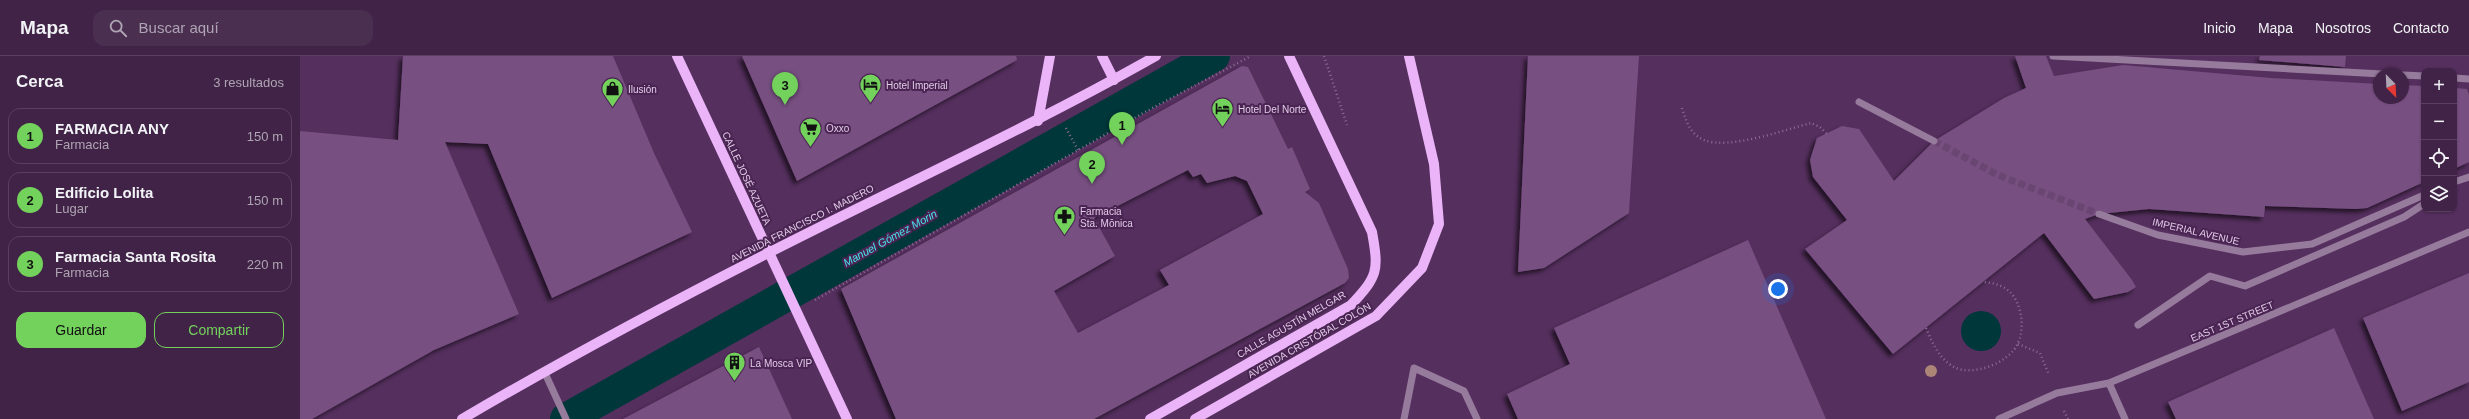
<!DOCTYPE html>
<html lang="es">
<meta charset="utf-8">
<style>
:root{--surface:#402346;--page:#4b2f51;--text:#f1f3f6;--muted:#aea4b3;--line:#59405f;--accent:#73d25c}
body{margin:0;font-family:Helvetica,sans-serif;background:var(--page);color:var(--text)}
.controls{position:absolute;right:12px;top:12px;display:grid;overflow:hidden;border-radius:8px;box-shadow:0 1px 3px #0004}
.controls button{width:36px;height:36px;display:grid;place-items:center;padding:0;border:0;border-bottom:1px solid var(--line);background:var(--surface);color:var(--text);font:20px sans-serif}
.compass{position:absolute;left:2073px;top:12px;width:36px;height:36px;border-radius:50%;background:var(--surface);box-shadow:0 1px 3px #0004;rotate:156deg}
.you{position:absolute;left:1478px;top:233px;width:14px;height:14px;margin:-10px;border:3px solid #fff;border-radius:50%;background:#1a73e8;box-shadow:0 0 0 6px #1a73e833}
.badge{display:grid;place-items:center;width:26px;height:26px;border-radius:50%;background:var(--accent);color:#111;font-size:13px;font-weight:700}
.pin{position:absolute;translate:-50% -33px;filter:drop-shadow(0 1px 2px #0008)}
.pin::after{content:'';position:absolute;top:21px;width:14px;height:12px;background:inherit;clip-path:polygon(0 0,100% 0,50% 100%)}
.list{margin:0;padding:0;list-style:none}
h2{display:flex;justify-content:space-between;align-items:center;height:52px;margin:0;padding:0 16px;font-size:17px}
h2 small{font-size:13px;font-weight:400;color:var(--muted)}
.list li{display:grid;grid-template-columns:26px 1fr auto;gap:12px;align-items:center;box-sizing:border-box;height:56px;margin:0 8px 8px;padding:0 8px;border:1px solid var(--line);border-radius:12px}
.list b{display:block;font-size:15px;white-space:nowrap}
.list p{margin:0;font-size:13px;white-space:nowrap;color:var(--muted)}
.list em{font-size:13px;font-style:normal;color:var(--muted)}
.actions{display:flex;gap:8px;padding:12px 16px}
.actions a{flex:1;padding:9px 0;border:1px solid var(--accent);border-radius:12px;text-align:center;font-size:14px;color:var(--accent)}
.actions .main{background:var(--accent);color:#111}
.icon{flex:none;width:22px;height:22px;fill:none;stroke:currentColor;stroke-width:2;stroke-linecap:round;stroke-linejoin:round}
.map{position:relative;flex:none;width:2169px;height:363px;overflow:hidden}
header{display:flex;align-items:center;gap:24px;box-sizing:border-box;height:56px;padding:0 20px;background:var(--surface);border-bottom:1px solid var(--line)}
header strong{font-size:19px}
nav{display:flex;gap:22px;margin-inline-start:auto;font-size:14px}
.search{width:280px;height:36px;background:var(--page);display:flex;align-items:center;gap:10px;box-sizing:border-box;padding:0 14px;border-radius:12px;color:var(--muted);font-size:15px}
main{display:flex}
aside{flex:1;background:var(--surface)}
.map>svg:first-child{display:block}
.water{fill:#00373a}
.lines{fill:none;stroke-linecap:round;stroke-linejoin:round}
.canal{stroke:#00373a;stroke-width:32}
.building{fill:#774f81;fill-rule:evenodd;filter:url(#shadow)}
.minor-tunnel{stroke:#6a4672;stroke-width:7;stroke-dasharray:7 3.5;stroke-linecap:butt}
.path{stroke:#8d6d95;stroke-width:2.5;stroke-dasharray:1 3;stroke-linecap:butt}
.minor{stroke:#977b9d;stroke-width:7}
.major{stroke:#ebb3f8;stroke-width:10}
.tree{fill:#ad8576}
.labels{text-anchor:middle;stroke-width:4;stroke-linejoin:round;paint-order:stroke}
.poi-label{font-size:10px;fill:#e1cae6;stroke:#4a2453;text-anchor:start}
.street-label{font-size:10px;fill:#e1cae6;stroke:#4a2453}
.water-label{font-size:11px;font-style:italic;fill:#47e6ed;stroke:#4a2453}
</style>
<header>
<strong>Mapa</strong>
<div class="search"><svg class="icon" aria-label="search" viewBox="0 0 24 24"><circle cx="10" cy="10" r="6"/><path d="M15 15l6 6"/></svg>Buscar aquí</div>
<nav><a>Inicio</a><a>Mapa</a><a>Nosotros</a><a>Contacto</a></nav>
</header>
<main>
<aside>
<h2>Cerca<small>3 resultados</small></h2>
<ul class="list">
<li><span class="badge">1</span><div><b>FARMACIA ANY</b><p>Farmacia</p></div><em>150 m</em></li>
<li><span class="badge">2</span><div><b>Edificio Lolita</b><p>Lugar</p></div><em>150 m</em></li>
<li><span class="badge">3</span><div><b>Farmacia Santa Rosita</b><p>Farmacia</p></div><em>220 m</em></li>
</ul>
<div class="actions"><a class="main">Guardar</a><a>Compartir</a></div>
</aside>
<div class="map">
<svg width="2169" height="363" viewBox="0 0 2169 363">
<defs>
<filter id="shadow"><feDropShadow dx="-3.5" dy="3.5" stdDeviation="2" flood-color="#0009"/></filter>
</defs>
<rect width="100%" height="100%" fill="#552f5e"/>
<path class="water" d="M1661 275a20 20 0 1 1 40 0a20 20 0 1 1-40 0Z"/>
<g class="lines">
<path class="canal" d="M266,363L914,0"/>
</g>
<path class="building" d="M103,0H313L354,97L392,176L252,242L188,88L145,86L219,258L134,294L12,363H0V75L98,84Z
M442,0H716L717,4L497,125Z
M1228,0H1339L1329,157L1244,212L1218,216Z
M1715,0H1746L1754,20L1823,9L1971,22L2079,28V42H2103V29L2124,30V126L2067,152L2056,153L1965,150L1964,161L1849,153L1799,158L1785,163L1832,224L1836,231L1828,236L1794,243L1744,177L1593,298L1505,193L1547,164L1513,121L1510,104L1517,82L1542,70L1559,73L1594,125L1634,85L1704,42L1726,32Z
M1960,0H2046L2045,11L1959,4Z
M942,10L948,11L988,93L992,91L1010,133L1005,136L1019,147L1048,213L1049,222L1045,227L794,363H596L541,233ZM888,114L893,121L901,118L907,127L935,120L947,125L963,158L860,214L869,229L778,277L754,235L815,200L794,162Z
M2154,32L2167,33L2169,39V106L2154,113Z
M1448,184L1526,363H1218L1207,338L1270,308L1254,272Z
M2169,217V326L2102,355L2063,262Z
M2034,272L2074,363H1876L1868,346Z
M459,291L492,363H323Z"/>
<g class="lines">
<path class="minor-tunnel" d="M1634,85L1698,119L1799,158"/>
<path class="path" d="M1024,0L1047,69
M1382,52C1386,65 1390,78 1404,84C1429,94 1484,74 1511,67L1520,71L1527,78
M766,72L778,94
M515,244L845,56L951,0
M1626,272C1632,286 1639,303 1654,311C1672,321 1710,307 1718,287C1725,272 1722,247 1709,235C1702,229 1693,227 1684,226
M1718,288L1740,297L1749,319
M1764,355L1768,363"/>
<path class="minor" d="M1753,0L2082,18
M2103,19L2124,20
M2154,22L2169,23
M1559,46L1634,85
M2154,126L2169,121
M1799,158L1858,179L1943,196L2012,188L2124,139
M1838,269L1910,220L1945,230L2104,161L2124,148
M244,315L266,363
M1809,327L1825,363
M1104,363L1114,312L1164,335L1177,363
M1699,363L1757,337L1809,327L2169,176"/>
<path class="major" d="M377,0L547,363
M802,0L814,24
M738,65L750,0
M162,363C282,293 405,228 530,166C639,112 750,60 856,0
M850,363L1051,249C1078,220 1079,215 1072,176L989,0
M895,363L1076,260L1122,212L1139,168L1134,108L1109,0"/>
</g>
<circle class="tree" cx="1631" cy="315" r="6"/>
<defs>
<symbol id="hotel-pin" viewBox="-11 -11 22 30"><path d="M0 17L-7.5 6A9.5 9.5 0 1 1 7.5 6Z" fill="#73d25c" stroke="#4a2453"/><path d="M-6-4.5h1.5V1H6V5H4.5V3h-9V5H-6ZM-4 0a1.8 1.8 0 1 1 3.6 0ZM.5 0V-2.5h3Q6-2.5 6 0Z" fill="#111"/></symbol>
<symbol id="shop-pin" viewBox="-11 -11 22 30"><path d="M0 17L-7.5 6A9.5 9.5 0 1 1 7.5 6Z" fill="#73d25c" stroke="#4a2453"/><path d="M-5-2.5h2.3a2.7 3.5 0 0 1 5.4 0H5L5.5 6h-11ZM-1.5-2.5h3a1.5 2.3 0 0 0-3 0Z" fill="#111"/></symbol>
<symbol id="supermarket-pin" viewBox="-11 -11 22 30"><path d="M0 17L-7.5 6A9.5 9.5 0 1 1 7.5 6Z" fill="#73d25c" stroke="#4a2453"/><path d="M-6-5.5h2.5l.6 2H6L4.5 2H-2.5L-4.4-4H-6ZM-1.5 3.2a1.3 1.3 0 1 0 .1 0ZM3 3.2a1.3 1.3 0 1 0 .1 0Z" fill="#111"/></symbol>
<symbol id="pharmacy-pin" viewBox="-11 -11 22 30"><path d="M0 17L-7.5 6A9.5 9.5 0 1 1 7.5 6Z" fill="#73d25c" stroke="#4a2453"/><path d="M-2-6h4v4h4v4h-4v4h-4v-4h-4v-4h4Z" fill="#111"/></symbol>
<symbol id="building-pin" viewBox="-11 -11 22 30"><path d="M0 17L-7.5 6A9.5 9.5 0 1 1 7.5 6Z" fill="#73d25c" stroke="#4a2453"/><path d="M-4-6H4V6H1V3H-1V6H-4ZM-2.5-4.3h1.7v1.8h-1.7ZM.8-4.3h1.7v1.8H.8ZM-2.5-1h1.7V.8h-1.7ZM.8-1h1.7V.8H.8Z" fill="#111"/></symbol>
</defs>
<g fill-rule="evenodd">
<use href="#hotel-pin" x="558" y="16" width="25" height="34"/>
<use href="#shop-pin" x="300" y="20" width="25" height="34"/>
<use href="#hotel-pin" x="910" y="40" width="25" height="34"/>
<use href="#supermarket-pin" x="498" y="60" width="25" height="34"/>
<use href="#pharmacy-pin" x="752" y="148" width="25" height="34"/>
<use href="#building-pin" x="422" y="294" width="25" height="34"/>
</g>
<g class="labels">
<g class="poi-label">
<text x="586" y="33">Hotel Imperial</text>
<text x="328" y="37">Ilusión</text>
<text x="938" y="57">Hotel Del Norte</text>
<text x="526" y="76">Oxxo</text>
<text x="780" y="159">Farmacia<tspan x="780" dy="12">Sta. Mōnica</tspan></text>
<text x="450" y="311">La Mosca VIP</text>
</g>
<g class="street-label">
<text transform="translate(447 122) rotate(65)" y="4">CALLE JOSÉ AZUETA</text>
<text transform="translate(502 167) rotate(-27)" y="4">AVENIDA FRANCISCO I. MADERO</text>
<text transform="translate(1896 175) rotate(13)" y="4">IMPERIAL AVENUE</text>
<text transform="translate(1932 265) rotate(-23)" y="4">EAST 1ST STREET</text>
<text transform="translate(991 268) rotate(-30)" y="4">CALLE AGUSTÍN MELGAR</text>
<text transform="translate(1009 284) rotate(-30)" y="4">AVENIDA CRISTÓBAL COLÓN</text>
</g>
<g class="water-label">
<text transform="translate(590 182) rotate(-29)" y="4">Manuel Gómez Morin</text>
</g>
</g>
</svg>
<div class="controls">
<button>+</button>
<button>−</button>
<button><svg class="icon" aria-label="locate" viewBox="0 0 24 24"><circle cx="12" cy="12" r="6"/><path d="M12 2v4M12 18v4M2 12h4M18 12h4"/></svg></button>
<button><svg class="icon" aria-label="layers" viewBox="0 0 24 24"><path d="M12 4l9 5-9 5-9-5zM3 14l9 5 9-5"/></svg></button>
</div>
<svg class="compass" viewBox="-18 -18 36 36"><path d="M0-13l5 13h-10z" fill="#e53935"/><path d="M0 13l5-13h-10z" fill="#aea4b3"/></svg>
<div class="you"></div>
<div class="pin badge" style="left:822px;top:89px">1</div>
<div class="pin badge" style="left:792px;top:128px">2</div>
<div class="pin badge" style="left:485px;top:49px">3</div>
</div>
</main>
